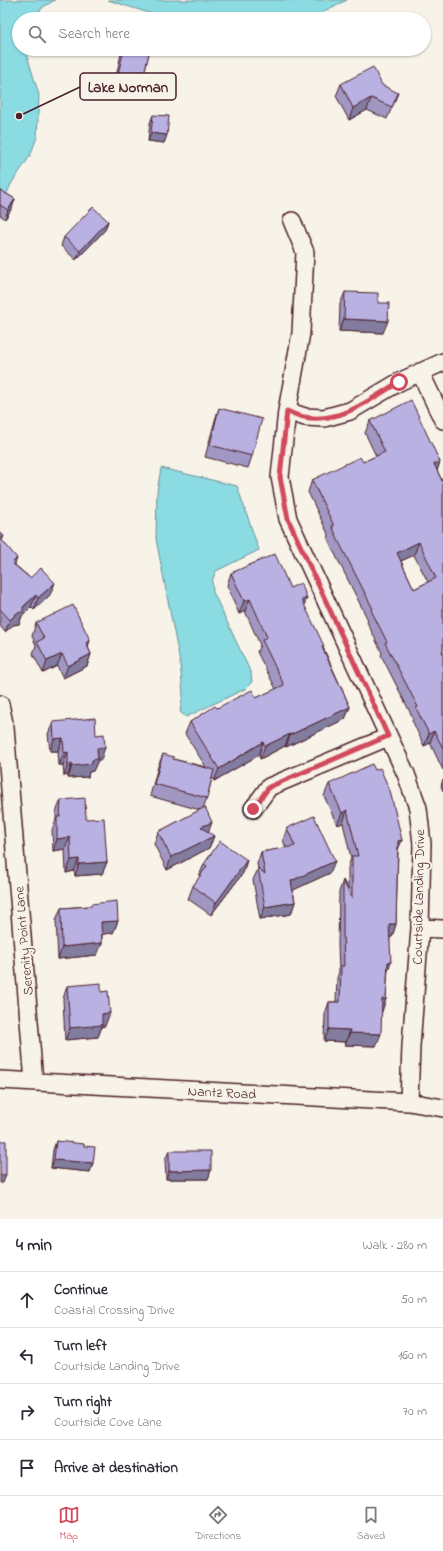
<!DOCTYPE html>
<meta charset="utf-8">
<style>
:root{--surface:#fff;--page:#f7f7f7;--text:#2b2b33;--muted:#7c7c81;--line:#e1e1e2;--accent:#d1495b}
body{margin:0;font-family:"Indie Flower",sans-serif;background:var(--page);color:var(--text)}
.stop{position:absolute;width:12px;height:12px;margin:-9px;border:3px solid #d1495b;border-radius:50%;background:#fff}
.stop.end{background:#d1495b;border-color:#fff;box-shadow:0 1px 4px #0008}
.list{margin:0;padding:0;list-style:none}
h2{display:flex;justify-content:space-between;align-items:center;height:52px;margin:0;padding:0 16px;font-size:17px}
h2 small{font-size:13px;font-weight:400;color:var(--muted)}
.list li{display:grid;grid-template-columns:26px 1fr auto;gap:12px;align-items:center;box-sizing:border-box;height:56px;padding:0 16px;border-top:1px solid var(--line)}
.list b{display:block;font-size:15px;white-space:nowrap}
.list p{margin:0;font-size:13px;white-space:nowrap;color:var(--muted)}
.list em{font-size:13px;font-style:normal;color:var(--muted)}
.icon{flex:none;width:22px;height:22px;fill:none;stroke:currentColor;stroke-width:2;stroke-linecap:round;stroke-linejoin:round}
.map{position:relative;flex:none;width:443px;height:1219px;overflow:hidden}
.search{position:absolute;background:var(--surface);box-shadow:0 1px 3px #0004;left:12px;right:12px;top:12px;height:44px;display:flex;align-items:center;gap:10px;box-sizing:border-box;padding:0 14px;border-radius:22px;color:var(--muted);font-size:15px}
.sheet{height:276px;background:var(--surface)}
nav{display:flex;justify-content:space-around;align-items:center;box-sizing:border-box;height:56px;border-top:1px solid var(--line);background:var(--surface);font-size:11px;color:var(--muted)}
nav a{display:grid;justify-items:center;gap:2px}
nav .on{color:var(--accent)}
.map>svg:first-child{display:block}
.water{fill:#8adbe2;stroke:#709099}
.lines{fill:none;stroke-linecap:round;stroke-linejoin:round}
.minor-casing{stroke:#4a1f2b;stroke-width:20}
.minor{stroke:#f7f3e8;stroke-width:17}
.wall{fill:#a098c3;stroke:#4a1f2b;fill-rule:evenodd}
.shaded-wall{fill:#827c9f;stroke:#4a1f2b}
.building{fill:#bab1e3;stroke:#4a1f2b;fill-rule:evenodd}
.route{stroke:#d1495b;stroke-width:5}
.labels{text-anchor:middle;stroke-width:4;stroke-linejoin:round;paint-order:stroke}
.street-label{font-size:14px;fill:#4a1f2b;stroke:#f7f3e8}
.leader{fill:none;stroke:#4a1f2b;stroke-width:1.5}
.callout-dot{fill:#4a1f2b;stroke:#f7f3e8;stroke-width:1.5}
.callout{fill:#f7f3e8;stroke:#4a1f2b;stroke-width:1.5}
.callout-label{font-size:15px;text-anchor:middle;font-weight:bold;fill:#4a1f2b}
</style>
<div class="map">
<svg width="443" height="1219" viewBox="0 0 443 1219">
<rect width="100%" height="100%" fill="#f7f3e8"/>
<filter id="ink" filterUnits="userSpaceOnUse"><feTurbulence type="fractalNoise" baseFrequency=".025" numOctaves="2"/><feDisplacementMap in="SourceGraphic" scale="8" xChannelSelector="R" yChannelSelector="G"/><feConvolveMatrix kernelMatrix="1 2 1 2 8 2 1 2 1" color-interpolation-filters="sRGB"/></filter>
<g filter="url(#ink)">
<path class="water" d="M0,0H55L43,7L34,19H19V49H25L39,95L37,137L30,156L11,184L0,209Z
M108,0H347L324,11L321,15L314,19H168Z
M161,468L237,486L259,550L216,571L212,581L213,592L251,673L252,682L245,689L186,717L180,712L183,694L180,663L156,539L157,492Z"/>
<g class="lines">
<defs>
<path id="minor" d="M292,221L305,252L301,333L287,411L280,477L288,519L406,774L418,808L422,844L420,928L411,1046L409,1102
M420,372L443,420
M287,411L305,417L324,418L350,411L399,382L443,362
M0,704L5,728L34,1082
M253,809L269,787L388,737
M420,928L443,929
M0,1080L409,1102L443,1108"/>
</defs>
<use href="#minor" class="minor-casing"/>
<use href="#minor" class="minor"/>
</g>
<path class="wall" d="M122,49H150L143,78L138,90L135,95L116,90L117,87L114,86Z
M341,84L398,93L387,119L367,110L349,120L336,96Z
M153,115L167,135L164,143L148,141L150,123Z
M0,190L15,199L12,208L5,219L0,215Z
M108,221L105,230L76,260L61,246L64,237Z
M345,292L378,303L383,333L339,331L340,304Z
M219,408L252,456L248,468L205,457L215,420Z
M370,421L440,462L437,470L443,483V770L430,743L424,746L412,720L413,718L381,655L382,653L367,622L368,620L334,552L328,539L329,536L308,492L312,480L363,462L376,456L365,433ZM414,555L428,582L414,589L401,561Z
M0,532L4,536L2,541L15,565L50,595L34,610L31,607L22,616L19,624L13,625L5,632L0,626Z
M231,573L290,588L304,605L350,707L345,719L286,747L285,746L260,759L259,755L214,781L212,778L207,798L203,808L209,833L214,836L209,848L167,870L154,844L158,832L200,810L150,796L158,766L163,754L173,759L206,767L185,734L190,722L217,708L256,698L276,689L257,652L260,645L245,611L239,614L227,585Z
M36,623L90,640L88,647L91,654L87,666L63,678L57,666L43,673L33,654L36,645L32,636Z
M53,722L96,735L101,760H98L93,771L89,772L88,777L68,778V775L64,776L63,765H59L58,751H50L48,734Z
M443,779V791L441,786Z
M329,784L402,840L398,849L396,924L392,937H390L386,999L381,1012L376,1046L345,1045L346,1042L324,1041L325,1014L329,1002H336L337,978L339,972L338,945L339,892L343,880L348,889V868L351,858L343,823L337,825L324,796Z
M61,800L86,819L107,862L102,874L75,876L74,871L66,873L65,849L53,851L52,830L56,819V812Z
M287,828L330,873L293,890L295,902L291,914L260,919L253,880L258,869L257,864L261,852L286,848L283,840Z
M247,860L243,873L211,915L188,899L193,886L200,877L199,876L204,864Z
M91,904L118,921L113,933L102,934V943L97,955L58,959L56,920L61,908L90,906Z
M67,986L101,992L105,1026H102L98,1037L65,1040L63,999Z
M56,1141L93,1163L90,1172L51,1168L53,1150Z
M169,1151L211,1170L208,1179H166L165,1160Z"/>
<path class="shaded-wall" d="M143,78L138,90L135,95L139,82Z
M371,98L367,110L349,120L353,108Z
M151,133L167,135L164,143L148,141Z
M15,199L12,208L5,219L8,210Z
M108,221L105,230L76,260L80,251Z
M344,319L388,321L383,333L339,331Z
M440,462L436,474L434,464Z
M419,542L414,555L392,565L397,553Z
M17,558L13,571L12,563Z
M55,583L50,595L34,610L38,598Z
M36,595L31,607L22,616L19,624L13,625L5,632L10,620Z
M307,598L302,610V600Z
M250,599L245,611L239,614L244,601Z
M90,640L86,653V643Z
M62,654L57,666L43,673L47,661Z
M91,654L87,666L63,678L68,666Z
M350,707L345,719L286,747L290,735Z
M434,731L430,743L424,746L429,734Z
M290,734L285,746L260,759L265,746Z
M63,738L58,751H50L54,739Z
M263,742L259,755L214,781L219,769Z
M105,747L101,760H98L93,771L89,772L88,777L68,778L72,766L97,748Z
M68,752L63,765H59L64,753Z
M72,763L68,775L64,776L68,764Z
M347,810L343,823L337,825L342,813Z
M212,822L208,834L201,827Z
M214,836L209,848L167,870L171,857Z
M70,837L65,849L53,851L57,839Z
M402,840L397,852L398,841Z
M79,859L74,871L66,873L71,860Z
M247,860L243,873L211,915L216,903Z
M335,861L330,873L287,893L291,881Z
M107,862L102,874L75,876L79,864Z
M295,902L291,914L260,919L265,907Z
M118,921L113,933L96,935L101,922Z
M389,924H396L392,937H385Z
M102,943L97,955L58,959L62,947Z
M388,962H391L387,974Z
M382,999H386L382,1012L377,1011Z
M110,1013L105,1026H102L98,1037L65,1040L70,1028L102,1014Z
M329,1029L350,1030L346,1042L324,1041Z
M350,1033L381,1034L376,1046L345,1045Z
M54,1160L93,1163L90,1172L51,1168Z
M211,1170L208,1179H166L169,1171Z
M0,1175H6L3,1183H0Z"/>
<path class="building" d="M124,49H150L143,78L139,82L121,78L122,74H118Z
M373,67L382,85L398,93L392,107L371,98L353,108L341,84Z
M153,115L169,116L167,135L151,133Z
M0,190L15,199L8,210L0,205Z
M93,207L108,221L80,251L64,237Z
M345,292L378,293V303H389L388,321L344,319Z
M411,400L440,462L434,464L443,483V650L442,651L443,654V748L434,731L429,734L416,708L418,707L385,643L387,642L371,610L373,609L338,540L332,526H334L312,480L360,457L363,462L385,452L370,421ZM419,542L436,578L414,589L397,553Z
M219,408L262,419L252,456L210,445Z
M0,532L4,536L1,539L17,558L12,563L30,578L41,568L55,583L38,598L36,595L23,607V612L17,613L10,620L0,609Z
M275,554L290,588L301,583L307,598L302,600L324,646L322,647L350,707L290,735V734L265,746L263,742L219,769L190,722L215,706L217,708L252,690L256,698L284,685L262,640L267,637L250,599L244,601L231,573Z
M73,605L90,640L86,643L91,654L68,666L62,654L47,661L37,642L44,638L36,623Z
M95,718L96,735L104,734L105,747L97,748L98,759L92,760V764L72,766V763L68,764V752L64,753L63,738L54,739L53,722Z
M163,754L174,757L173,759L214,770L207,798L154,784Z
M372,764L375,770L380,768L390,791L402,840L398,841L396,924H389L391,962H388L386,999H382L381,1034L350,1033V1030L329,1029V1002H340L341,966H344L343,932V880L352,899V856H358L347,810L342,813L329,784Z
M85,798L86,819L104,818L107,862L79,864V859L71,860L70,837L57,839V817H60L61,800Z
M205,807L212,822L201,827L214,836L171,857L158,832Z
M314,816L335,861L291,881L295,902L265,907L258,868L265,874L261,852L295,846L287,828Z
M220,841L247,860L216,903L193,886L207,866L204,864Z
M117,901L118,921L101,922L102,943L62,947L61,908L91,906V904Z
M101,983V992L108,991L110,1013L102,1014V1025L70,1028L67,986Z
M0,1141H6V1175H0Z
M56,1141L84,1144V1146L95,1147L93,1163L54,1160Z
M169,1151H211V1170L169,1171Z"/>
</g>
<g class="lines" filter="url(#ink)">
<path class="route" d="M253,809L269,787L388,736L288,519L280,477L287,411C292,413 298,416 304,417C340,424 371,399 399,382"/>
</g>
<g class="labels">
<g class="street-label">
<text transform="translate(418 897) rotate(-89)" y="5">Courtside Landing Drive</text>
<text transform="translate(23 941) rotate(-95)" y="5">Serenity Point Lane</text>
<text transform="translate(222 1092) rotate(3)" y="5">Nantz Road</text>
</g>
</g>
<path class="leader" d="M19 116L80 87"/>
<circle class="callout-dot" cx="19" cy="116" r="4"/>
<rect class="callout" x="80" y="73" width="96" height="27" rx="4"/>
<g class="callout-label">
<text x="128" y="92">Lake Norman</text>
</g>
</svg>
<div class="stop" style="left:399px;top:382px"></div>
<div class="stop end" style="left:253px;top:809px"></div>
<div class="search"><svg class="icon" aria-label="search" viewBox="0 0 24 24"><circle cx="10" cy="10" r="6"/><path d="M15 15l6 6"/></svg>Search here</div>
</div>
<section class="sheet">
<h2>4 min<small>Walk · 280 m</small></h2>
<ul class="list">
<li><svg class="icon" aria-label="ahead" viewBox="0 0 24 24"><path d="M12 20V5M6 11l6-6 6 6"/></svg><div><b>Continue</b><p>Coastal Crossing Drive</p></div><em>50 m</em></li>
<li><svg class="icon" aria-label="left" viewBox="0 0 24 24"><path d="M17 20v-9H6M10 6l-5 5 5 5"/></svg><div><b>Turn left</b><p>Courtside Landing Drive</p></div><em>160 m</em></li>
<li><svg class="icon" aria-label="right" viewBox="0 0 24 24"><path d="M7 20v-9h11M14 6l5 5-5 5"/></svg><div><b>Turn right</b><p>Courtside Cove Lane</p></div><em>70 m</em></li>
<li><svg class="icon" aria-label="arrive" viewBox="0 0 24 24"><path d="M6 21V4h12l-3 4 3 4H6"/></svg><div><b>Arrive at destination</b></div></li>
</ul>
</section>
<nav>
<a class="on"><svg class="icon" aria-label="map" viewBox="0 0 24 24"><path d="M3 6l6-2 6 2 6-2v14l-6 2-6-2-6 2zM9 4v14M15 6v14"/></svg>Map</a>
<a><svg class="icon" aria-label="directions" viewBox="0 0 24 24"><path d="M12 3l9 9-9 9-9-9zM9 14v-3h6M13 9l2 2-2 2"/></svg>Directions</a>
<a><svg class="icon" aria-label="saved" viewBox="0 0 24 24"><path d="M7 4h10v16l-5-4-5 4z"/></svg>Saved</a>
</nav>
